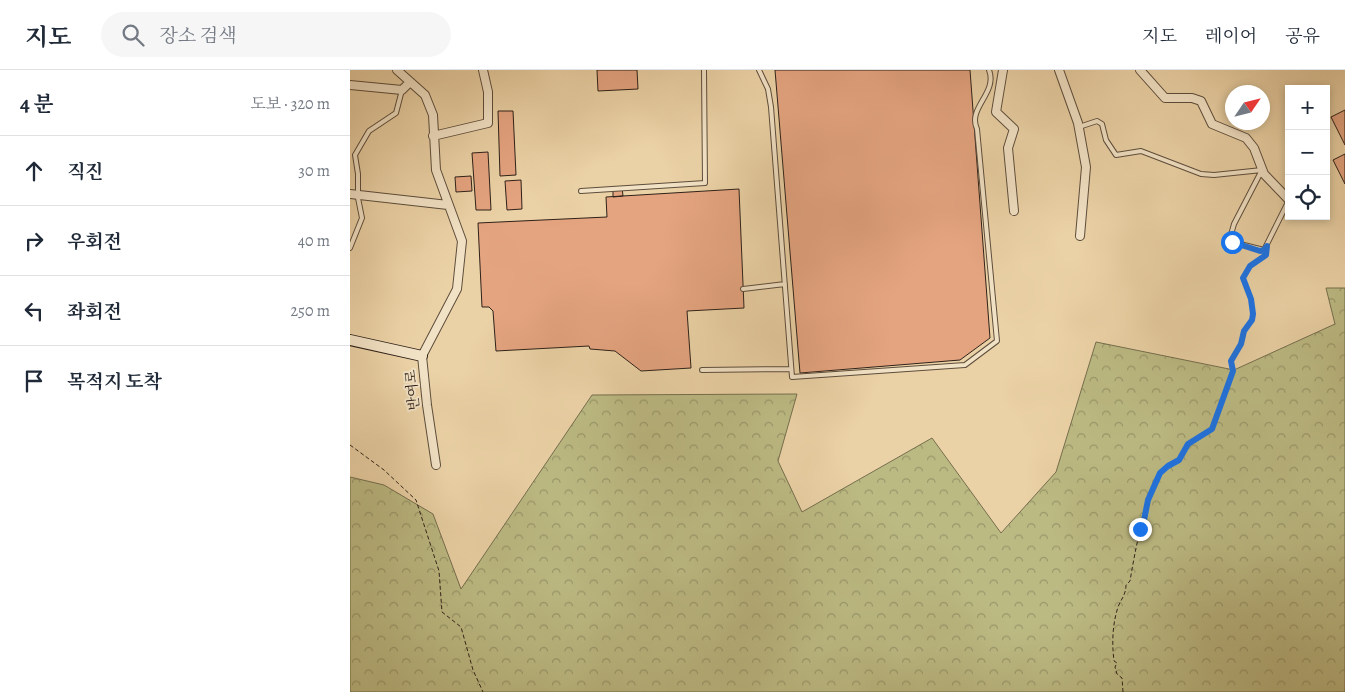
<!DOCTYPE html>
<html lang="ko">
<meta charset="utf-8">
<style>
:root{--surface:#fff;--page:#f6f6f7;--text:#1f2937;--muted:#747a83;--line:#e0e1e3}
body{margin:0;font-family:Alegreya,"Noto Serif KR",serif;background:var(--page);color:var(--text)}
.controls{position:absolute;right:15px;top:15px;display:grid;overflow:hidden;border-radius:0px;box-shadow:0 2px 8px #0003}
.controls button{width:45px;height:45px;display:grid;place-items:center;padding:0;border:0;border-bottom:1px solid var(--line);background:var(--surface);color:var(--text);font:25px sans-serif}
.compass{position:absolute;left:875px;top:15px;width:45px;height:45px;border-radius:50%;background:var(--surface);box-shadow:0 2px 8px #0003;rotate:55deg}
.stop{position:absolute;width:15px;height:15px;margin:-11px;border:4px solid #1a73e8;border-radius:50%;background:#fff}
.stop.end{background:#1a73e8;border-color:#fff;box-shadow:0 1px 5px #0008}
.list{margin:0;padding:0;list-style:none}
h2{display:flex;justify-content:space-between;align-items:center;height:65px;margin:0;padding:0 20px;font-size:21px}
h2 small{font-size:16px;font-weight:400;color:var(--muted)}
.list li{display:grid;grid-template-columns:32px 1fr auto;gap:15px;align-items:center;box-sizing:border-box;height:70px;padding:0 20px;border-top:1px solid var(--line)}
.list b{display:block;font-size:19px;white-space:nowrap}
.list em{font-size:16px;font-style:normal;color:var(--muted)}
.icon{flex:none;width:28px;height:28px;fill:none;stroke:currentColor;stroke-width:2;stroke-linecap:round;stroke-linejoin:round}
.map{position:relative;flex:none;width:995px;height:622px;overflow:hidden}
header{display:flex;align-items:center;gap:30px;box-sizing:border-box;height:70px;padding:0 25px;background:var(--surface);border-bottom:1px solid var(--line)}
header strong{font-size:24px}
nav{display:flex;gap:28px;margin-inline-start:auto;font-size:18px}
.search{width:350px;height:45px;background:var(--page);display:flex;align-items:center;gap:12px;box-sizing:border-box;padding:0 18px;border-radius:28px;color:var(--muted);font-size:19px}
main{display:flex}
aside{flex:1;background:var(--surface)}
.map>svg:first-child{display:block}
.forest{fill:url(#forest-crowns);stroke:#756e4e}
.building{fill:#e4a480;stroke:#2e2119}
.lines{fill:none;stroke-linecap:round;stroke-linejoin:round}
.lane-casing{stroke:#5d4d3c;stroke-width:6}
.street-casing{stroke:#5d4d3c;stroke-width:10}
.secondary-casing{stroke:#2e2119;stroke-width:12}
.path{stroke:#2e2119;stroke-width:1;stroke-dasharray:4 2.5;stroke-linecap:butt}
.lane{stroke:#f2e2c5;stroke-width:4}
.street{stroke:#f2e2c5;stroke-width:8}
.secondary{stroke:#f2e2c5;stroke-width:10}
.route{stroke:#1a73e8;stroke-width:6}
.labels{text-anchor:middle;stroke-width:4;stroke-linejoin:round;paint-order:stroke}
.street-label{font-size:14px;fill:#2e2119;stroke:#f2e2c5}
</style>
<header>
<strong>지도</strong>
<div class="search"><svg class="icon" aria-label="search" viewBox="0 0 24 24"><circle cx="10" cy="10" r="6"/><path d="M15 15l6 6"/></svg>장소 검색</div>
<nav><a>지도</a><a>레이어</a><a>공유</a></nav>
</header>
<main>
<aside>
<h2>4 분<small>도보 · 320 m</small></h2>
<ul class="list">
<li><svg class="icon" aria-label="ahead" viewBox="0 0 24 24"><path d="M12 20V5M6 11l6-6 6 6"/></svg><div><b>직진</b></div><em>30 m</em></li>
<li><svg class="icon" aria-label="right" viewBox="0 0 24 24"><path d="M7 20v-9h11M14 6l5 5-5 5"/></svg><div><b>우회전</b></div><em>40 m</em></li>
<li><svg class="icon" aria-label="left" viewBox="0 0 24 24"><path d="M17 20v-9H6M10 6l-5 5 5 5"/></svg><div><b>좌회전</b></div><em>250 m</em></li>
<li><svg class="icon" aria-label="arrive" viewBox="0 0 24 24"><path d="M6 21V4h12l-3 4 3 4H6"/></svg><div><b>목적지 도착</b></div></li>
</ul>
</aside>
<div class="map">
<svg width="995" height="622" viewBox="0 0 995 622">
<defs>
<pattern id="forest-crowns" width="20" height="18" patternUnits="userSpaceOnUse" patternTransform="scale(1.25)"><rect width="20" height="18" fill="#bcba83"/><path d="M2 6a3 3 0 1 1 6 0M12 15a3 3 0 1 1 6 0" fill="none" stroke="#99976a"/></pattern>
</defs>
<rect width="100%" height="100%" fill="#ebd2a6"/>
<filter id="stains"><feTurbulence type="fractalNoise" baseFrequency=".004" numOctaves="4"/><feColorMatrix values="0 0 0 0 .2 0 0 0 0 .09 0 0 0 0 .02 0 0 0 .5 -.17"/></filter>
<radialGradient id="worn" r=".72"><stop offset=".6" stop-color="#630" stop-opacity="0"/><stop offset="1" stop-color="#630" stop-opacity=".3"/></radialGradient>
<path class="forest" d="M976,218H995V622H0V407L34,415L83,444L111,519L242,325L447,324L428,391L452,442L582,368L651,463L706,402L746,272L884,300L985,254Z"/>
<path class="building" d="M247,0H287L288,19L248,21Z
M425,0H620L640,268L610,290L450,303Z
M995,40V75L981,47Z
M148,41H163L166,105L150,106Z
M138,82L141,140H126L122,83Z
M995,84V114L983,90Z
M121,106L122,121L106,122L105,107Z
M171,110L172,139L157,140L155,111Z
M272,117L273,126L263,127V118Z
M389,119L394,238L337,241L341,298L291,301L265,281L240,279L239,276L146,281L143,241L139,237H132L128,153L257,147L256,127Z"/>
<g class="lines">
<defs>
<path id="lane" d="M409,0L418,19L421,37L442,307L615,295L647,271L627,59C617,38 648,23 639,0
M729,57L747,51L752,54L756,70L766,85L791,81L851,104L864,105L912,100L884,154L880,168L882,172L914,180L939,130
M231,121L355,113L354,0
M0,178L12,148L8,128V104L5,85L19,61L46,43L52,20
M393,219L435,214
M352,300L441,299"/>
<path id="street" d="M47,0L75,25L83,45L86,100L112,171L107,219L72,286L77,335L86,395
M653,0L646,42L664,59L658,78L664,141
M709,0L728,53L736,97L730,166
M790,0L815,28H842L851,31L862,54L896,68L904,78L914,104L939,130
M0,15L52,20L60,12
M83,66L138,53V22L133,0
M0,124L98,135"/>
<path id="secondary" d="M0,270L72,286"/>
</defs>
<use href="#lane" class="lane-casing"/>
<use href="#street" class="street-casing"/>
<use href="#secondary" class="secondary-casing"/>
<path class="path" d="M0,375L34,400L66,430L89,501L92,542L111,557L123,600L133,622
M773,622L772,608L767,604L765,597L767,593L764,591C762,574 762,556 768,537C771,529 776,525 776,515L780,511C785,481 795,427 811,402C816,395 825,395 830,389C833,385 834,380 837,376C840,373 858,361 862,359L883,301L881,291L891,274L894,261L902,250L903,244L901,229L893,208L900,196L915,186"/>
<use href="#lane" class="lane"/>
<use href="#street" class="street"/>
<use href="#secondary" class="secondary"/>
</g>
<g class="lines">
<path class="route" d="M790,459L793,455L798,430L810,403L818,396L829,390L838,374L862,359L883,301L881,291L891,274L894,261L902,250L903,244L901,229L893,208L900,196L916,185L917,176L914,180L910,181L882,172"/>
</g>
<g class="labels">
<g class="street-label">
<text transform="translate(62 320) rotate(-96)" y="5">반여로</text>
</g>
</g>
<rect width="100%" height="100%" filter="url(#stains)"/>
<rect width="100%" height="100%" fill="url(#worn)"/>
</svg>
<div class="controls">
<button>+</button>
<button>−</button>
<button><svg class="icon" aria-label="locate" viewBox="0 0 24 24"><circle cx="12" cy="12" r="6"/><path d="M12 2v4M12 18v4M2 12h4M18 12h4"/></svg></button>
</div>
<svg class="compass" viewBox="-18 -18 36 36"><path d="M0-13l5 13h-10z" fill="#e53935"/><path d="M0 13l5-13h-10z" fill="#747a83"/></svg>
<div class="stop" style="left:882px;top:172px"></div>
<div class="stop end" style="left:790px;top:459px"></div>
</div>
</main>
